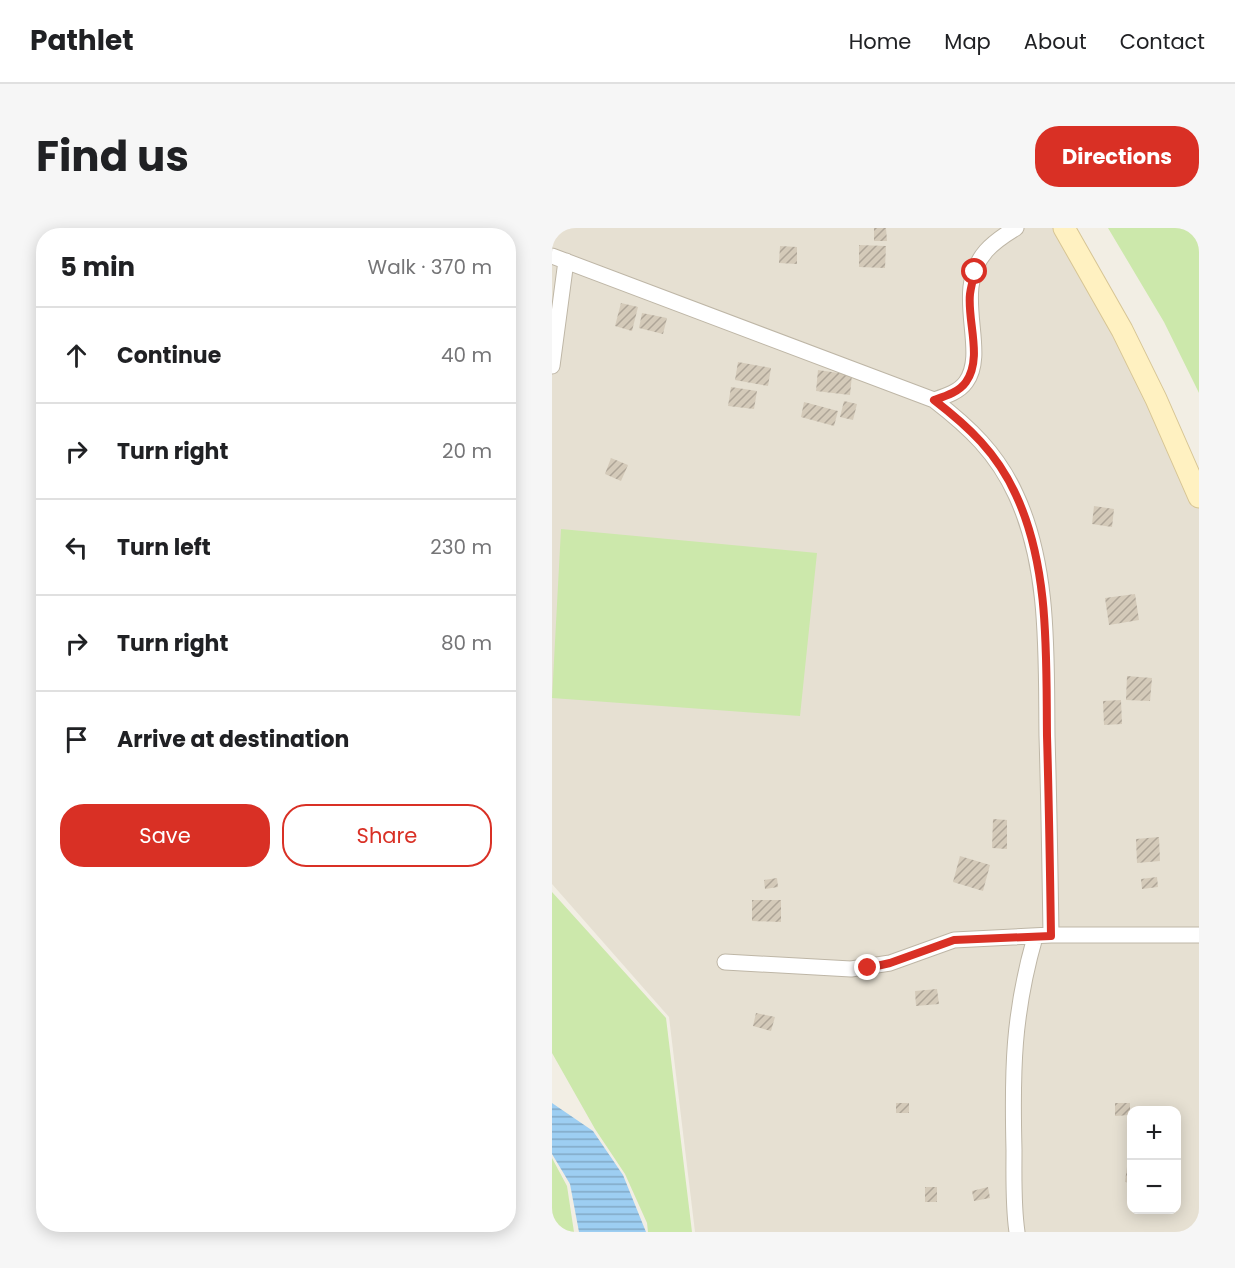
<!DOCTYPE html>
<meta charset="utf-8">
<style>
:root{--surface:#fff;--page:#f6f6f6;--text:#202124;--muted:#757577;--line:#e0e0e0;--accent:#d93025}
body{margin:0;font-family:Poppins,sans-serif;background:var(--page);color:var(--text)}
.controls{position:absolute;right:18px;bottom:18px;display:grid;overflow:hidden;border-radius:12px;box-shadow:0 3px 15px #0003}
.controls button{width:54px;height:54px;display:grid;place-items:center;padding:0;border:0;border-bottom:2px solid var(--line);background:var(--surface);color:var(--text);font:30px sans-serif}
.stop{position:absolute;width:18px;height:18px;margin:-14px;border:4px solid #d93025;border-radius:50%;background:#fff}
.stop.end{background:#d93025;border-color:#fff;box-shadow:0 2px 6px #0008}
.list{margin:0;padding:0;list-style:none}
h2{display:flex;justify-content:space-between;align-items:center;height:78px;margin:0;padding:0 24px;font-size:26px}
h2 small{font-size:20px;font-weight:400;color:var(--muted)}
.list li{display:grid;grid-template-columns:39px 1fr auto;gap:18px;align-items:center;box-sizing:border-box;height:96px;padding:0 24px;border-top:2px solid var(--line)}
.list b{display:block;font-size:22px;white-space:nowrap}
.list em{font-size:20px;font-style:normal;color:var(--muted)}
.actions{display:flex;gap:12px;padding:18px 24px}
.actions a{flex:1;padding:14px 0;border:2px solid var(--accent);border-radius:24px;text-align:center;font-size:21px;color:var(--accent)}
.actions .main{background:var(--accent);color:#fff}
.icon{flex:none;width:33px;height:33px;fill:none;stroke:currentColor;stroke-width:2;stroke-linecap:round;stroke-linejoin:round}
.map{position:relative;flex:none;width:647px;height:1004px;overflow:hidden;border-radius:24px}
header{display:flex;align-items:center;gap:36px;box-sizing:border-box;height:84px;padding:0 30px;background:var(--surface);border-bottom:2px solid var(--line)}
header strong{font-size:28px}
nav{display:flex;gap:33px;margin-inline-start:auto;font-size:21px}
.intro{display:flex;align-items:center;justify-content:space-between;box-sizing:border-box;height:144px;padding:0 36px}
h1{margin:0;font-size:42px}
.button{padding:15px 27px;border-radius:24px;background:var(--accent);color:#fff;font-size:21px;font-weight:700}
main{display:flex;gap:36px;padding:0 36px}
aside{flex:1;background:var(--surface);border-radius:24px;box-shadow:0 3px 15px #0003}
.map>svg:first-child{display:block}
.residential{fill:#e6e0d2;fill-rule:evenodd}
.grass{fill:#cce8ab}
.water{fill:url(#water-rules)}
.building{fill:url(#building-hatch)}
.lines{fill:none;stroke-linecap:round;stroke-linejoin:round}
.street-casing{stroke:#beb6a6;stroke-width:17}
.secondary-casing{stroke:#d7c594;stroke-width:23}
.street{stroke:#fff;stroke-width:15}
.secondary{stroke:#fff1c1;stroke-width:21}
.route{stroke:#d93025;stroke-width:8}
</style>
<header>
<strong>Pathlet</strong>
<nav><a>Home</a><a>Map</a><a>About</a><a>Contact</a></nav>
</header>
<div class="intro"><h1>Find us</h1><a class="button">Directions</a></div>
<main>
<aside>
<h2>5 min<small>Walk · 370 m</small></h2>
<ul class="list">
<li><svg class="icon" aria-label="ahead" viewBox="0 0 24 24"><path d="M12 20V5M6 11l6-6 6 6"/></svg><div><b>Continue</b></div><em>40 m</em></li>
<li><svg class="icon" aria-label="right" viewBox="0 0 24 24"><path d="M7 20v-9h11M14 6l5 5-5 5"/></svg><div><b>Turn right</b></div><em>20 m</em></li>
<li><svg class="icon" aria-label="left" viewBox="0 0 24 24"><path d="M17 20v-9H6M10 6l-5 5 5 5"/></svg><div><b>Turn left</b></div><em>230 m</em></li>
<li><svg class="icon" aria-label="right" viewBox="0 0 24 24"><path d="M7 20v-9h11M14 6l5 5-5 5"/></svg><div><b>Turn right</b></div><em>80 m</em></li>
<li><svg class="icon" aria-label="arrive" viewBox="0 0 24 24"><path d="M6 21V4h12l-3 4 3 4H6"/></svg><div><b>Arrive at destination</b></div></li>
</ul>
<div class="actions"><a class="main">Save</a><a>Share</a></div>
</aside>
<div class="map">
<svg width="647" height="1004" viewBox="0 0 647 1004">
<defs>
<pattern id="water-rules" width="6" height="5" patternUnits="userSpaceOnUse" patternTransform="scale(1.5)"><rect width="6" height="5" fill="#9dcef2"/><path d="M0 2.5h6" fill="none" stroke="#82a9c5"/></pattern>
<pattern id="building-hatch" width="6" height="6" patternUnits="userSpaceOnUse" patternTransform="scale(1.5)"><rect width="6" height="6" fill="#d4cab9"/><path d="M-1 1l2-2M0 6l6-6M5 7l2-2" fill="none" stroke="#aea597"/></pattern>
</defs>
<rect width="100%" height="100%" fill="#f2eee4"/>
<path class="residential" d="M0,0H505L610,188L647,278V1004H143L117,789L0,656ZM580,882H624V982H580Z"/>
<path class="grass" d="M556,0H647V165L612,94Z
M9,301L265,325L248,488L0,470Z
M0,664L114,790L140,1004H96L95,995L73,946L43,901L0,825Z
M0,930L15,958L22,1004H0Z"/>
<path class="water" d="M0,875L41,903L71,947L94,1004H27L18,956L0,926Z"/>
<path class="building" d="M322,0H334L335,13H322Z
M307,17L334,18L333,40L307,39Z
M228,18L245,19V36L227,35Z
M69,75L86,79L80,103L63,98Z
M90,85L115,90L111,106L87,100Z
M186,134L219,140L216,158L183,152Z
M266,142L300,147L298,167L264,163Z
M179,159L205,163L202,181L176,178Z
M292,173L305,176L301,192L288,189Z
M252,174L286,183L282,198L249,189Z
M59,230L76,237L69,253L53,246Z
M542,278L562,281L560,299L540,296Z
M583,366L587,392L557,397L553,370Z
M575,448L600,450L598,473L574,472Z
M569,472L570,496L552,497L551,473Z
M441,591L455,592V621L440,620Z
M607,609L608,633L585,635L584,611Z
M408,628L438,637L431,663L401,654Z
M605,649L606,659L590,661L589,651Z
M225,650L226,659L213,661L212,652Z
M200,672H229V694L200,693Z
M385,761L387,776L364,778L363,763Z
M204,785L223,789L219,803L201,798Z
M344,875H357V885H344Z
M563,875H578V887L563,888Z
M576,931H580V955L573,954Z
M373,959H385V974H373Z
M436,959L438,970L422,973L420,963Z"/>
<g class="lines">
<defs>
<path id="street" d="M0,28L382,172C394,168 407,164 414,154C437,122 399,63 434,23C442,14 454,6 464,0
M0,138L14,33
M382,172C417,199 445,225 464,267C498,340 494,429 495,508C497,574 498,641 499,707
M173,734L299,741L338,735L402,712L499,707H647
M465,1004C461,977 462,949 462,922C460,842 461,786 483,709"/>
<path id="secondary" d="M512,0L570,102L604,171L647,269"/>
</defs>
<use href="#street" class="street-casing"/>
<use href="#secondary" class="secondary-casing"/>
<use href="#street" class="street"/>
<use href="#secondary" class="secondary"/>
</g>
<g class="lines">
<path class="route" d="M316,740L338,735L402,712L499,708C498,641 497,575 495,508C494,429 498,340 464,267C445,225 417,199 382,172C394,168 407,164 414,154C431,130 415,93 418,66C419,59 421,51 423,44"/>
</g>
</svg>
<div class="controls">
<button>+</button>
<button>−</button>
</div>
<div class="stop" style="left:423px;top:44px"></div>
<div class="stop end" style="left:316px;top:740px"></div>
</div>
</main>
